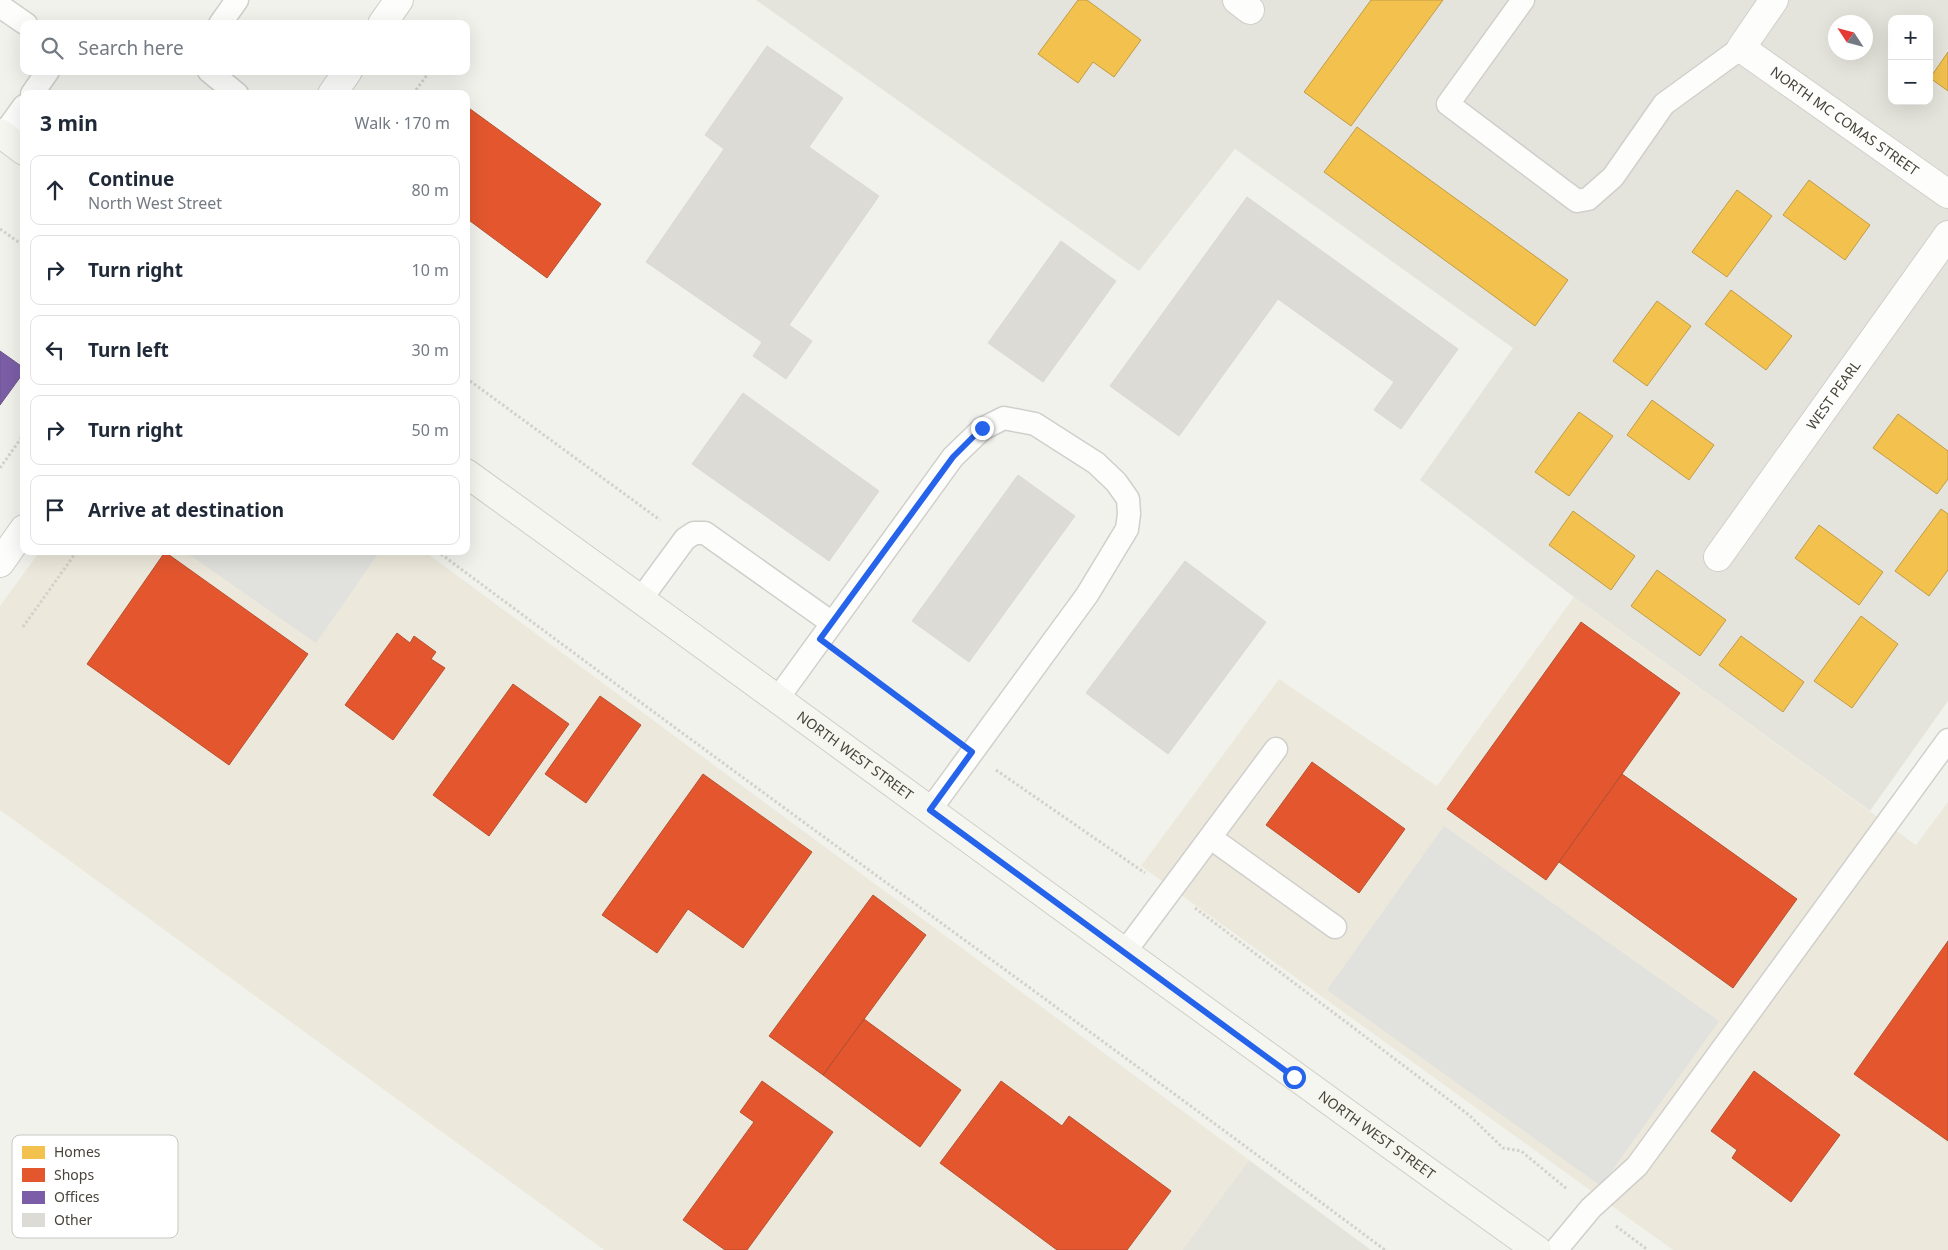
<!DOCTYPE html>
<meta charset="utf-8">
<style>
:root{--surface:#fff;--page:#f2f2f3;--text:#1f2937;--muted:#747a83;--line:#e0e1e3}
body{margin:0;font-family:"Noto Sans",sans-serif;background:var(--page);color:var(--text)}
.controls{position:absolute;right:15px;top:15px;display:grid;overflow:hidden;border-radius:10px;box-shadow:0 5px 20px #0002}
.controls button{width:45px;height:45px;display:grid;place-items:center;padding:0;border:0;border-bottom:1px solid var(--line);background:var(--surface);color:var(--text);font:25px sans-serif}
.compass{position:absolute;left:1828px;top:15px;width:45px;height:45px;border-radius:50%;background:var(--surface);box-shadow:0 5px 20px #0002;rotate:306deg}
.stop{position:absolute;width:15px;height:15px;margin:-11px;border:4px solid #2563eb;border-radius:50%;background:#fff}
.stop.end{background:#2563eb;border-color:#fff;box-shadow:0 1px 5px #0008}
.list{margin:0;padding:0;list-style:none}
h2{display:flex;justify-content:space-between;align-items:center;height:65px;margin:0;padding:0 20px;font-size:21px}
h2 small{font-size:16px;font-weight:400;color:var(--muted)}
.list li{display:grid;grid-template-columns:32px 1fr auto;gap:15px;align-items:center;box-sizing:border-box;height:70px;margin:0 10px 10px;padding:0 10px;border:1px solid var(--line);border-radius:10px}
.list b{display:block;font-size:19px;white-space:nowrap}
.list p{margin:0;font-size:16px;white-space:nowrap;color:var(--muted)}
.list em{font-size:16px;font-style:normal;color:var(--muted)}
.icon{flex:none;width:28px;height:28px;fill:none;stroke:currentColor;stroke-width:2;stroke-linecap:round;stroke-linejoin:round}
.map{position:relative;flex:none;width:1948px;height:1250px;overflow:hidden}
.search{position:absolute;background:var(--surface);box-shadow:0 5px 20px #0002;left:20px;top:20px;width:450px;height:55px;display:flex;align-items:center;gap:12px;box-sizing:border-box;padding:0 18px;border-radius:10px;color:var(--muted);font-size:19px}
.panel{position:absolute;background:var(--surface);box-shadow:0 5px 20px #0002;left:20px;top:90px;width:450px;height:465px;border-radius:10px}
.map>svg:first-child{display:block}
.residential{fill:#e5e4dc;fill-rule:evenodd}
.commercial{fill:#ece8db}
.parking{fill:#e1e1dd}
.homes{fill:#f2c14e;stroke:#bf9c48}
.shops{fill:#e4572e;stroke:#b55131}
.offices{fill:#7b5ea7;stroke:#6c5686}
.building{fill:#dcdbd6;stroke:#dad9d3}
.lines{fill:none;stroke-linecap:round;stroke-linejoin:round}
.service-casing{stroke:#d0cfcb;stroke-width:25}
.minor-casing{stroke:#d0cfcb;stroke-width:30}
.tertiary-casing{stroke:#d0cfcb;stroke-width:30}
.secondary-casing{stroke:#d0cfc5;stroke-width:30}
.path{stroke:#d2d2cb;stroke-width:3;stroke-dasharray:2.5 2.5;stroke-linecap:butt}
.service{stroke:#fdfdfc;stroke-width:22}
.minor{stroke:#fdfdfc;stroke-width:28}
.tertiary{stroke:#fdfdfc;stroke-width:28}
.secondary{stroke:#f6f6f1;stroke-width:28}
.route{stroke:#2563eb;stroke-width:6}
.labels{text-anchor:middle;stroke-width:5;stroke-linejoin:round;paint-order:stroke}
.street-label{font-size:14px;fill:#484439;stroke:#fff}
.key{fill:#fff;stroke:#c8c7c4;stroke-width:1}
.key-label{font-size:14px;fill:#484439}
</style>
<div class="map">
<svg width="1948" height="1250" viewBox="0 0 1948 1250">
<rect width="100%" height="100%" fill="#f2f2ed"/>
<path class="residential" d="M756,0H1948V701L1870,811L1574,597L1420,480L1513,348L1235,149L1139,271ZM1892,19H1929V101H1892ZM1836,22H1866V52H1836Z
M1249,1160L1371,1250H1182Z"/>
<path class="commercial" d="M40,551H424L1249,1160L1182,1250H604L0,810V606Z
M1574,597L1916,845L1948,802V1250H1673L1141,866L1279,679L1437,786Z"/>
<path class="parking" d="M184,551H380L316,643Z
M1444,826L1719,1021L1601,1186L1327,990Z"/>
<path class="homes" d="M1078,0H1087L1141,40L1114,77L1093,62L1078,83L1038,54Z
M1371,0H1443L1351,126L1304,92Z
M1948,52V91L1930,78Z
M1357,127L1568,280L1535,326L1324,172Z
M1809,180L1870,225L1845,260L1783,215Z
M1737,190L1772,216L1727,277L1692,252Z
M1731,290L1792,336L1766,370L1705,324Z
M1657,301L1691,326L1647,386L1613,361Z
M1652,400L1714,445L1689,480L1627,435Z
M1579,412L1613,436L1569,496L1535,472Z
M1898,414L1948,451V479L1937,494L1873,448Z
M1941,509L1948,514V570L1929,596L1895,571Z
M1573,511L1635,556L1611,590L1549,545Z
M1819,525L1883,572L1859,605L1795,558Z
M1657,570L1726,620L1700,656L1631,606Z
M1861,616L1898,644L1852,708L1814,681Z
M1741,636L1804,682L1783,712L1719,665Z"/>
<path class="shops" d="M466,106L601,204L547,278L466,218Z
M165,552L308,654L229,765L87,664Z
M1581,622L1680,693L1546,880L1447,809Z
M397,633L410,643L414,636L436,652L431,659L445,668L393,740L345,705Z
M513,684L569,724L489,836L433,795Z
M600,696L641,725L586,803L545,774Z
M1312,762L1405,829L1359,893L1266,825Z
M703,774L812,852L743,948L688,909L657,953L602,915Z
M1622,774L1797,899L1733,988L1559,862Z
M873,895L926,935L823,1075L769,1036Z
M1948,941V1141L1854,1074Z
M864,1019L961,1090L920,1147L823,1075Z
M1754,1071L1840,1135L1791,1202L1732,1158L1737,1150L1711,1131Z
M762,1081L833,1132L747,1250H725L683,1220L754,1122L740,1112Z
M1001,1081L1062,1126L1069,1116L1171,1191L1127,1250H1057L940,1163Z"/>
<path class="offices" d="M0,351L24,368V372L0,405Z"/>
<path class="building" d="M767,46L843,98L809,147L879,196L789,325L812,341L786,379L753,356L762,342L646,262L724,149L705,135Z
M1247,197L1458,349L1401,429L1374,410L1394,382L1278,299L1179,436L1110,386Z
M1061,241L1116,281L1043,382L988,343Z
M743,393L879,491L829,561L692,464Z
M1018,475L1075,516L969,662L912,621Z
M1185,561L1266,622L1168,754L1086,693Z"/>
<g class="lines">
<defs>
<path id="service" d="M1523,0L1448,104L1577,201L1588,199L1613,177L1664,104L1741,48
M0,6L26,24
M220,24L237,0
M209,71L237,94
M32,94L48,71
M3,135L24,106
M641,599L685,539L694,533H705L832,623
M778,698L953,457L982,429L1004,418L1035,424L1096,463L1116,482L1128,499L1129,514L1127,529L1087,595L930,810
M1211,838L1335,927
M1124,953L1276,749
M1556,1250L1591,1208L1637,1166L1948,740"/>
<g id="minor">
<path d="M1237,0L1250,10"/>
<path id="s1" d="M1774,0L1741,48L1948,194"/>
<path id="s2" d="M1718,557L1948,235"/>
</g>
<path id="tertiary" d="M382,24L399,0
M332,94L348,71
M0,563L24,529"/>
<g id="secondary">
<path d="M0,133L24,151"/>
<path id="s3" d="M466,473C824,731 1178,994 1537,1250"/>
</g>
</defs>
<use href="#service" class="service-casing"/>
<use href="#minor" class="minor-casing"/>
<use href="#tertiary" class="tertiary-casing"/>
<use href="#secondary" class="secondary-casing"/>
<path class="path" d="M413,94L430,71
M0,229L24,246
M466,378L660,520
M0,468L24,434
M437,551C751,786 1070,1015 1385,1250
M23,627L77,551
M846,658L949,735
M996,770L1145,873
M1195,908L1469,1115L1503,1148L1521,1151L1567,1189
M1616,1226L1648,1250"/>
<use href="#service" class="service"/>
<use href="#minor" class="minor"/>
<use href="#tertiary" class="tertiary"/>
<use href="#secondary" class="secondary"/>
</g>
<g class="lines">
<path class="route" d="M982,428L953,457L820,639L972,752L930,810L1294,1077"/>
</g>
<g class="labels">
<g class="street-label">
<text dy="5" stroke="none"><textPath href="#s1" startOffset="185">NORTH MC COMAS STREET</textPath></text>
<text dy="5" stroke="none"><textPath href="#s2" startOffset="199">WEST PEARL</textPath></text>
<text dy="5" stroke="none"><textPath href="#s3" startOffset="481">NORTH WEST STREET</textPath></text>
<text dy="5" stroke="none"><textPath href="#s3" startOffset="1126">NORTH WEST STREET</textPath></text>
</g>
</g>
<rect x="12" y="1135" width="166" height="103" rx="8" class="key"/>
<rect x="22" y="1146" width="23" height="13" fill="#f2c14e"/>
<rect x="22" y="1168" width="23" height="14" fill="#e4572e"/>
<rect x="22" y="1191" width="23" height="13" fill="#7b5ea7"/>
<rect x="22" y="1213" width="23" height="14" fill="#dcdbd6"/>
<g class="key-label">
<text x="54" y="1157">Homes</text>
<text x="54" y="1180">Shops</text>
<text x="54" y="1202">Offices</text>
<text x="54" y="1225">Other</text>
</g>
</svg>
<div class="controls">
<button>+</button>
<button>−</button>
</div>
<svg class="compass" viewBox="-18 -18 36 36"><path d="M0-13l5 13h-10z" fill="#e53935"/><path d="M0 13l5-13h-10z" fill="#747a83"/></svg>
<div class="stop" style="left:1294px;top:1077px"></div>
<div class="stop end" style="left:982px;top:428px"></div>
<div class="search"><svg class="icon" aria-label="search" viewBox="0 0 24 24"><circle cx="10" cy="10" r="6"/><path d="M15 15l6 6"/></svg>Search here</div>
<section class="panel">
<h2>3 min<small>Walk · 170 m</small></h2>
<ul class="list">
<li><svg class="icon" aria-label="ahead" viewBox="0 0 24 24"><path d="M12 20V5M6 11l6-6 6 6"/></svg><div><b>Continue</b><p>North West Street</p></div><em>80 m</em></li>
<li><svg class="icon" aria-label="right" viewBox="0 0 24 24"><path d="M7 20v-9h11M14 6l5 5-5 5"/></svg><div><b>Turn right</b></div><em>10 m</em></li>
<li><svg class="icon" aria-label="left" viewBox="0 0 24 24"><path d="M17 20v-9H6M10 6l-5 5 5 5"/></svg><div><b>Turn left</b></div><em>30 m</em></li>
<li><svg class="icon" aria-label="right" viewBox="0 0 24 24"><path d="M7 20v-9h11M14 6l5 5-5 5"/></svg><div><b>Turn right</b></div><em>50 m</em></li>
<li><svg class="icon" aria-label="arrive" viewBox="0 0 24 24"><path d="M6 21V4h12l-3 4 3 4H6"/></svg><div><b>Arrive at destination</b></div></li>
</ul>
</section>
</div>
